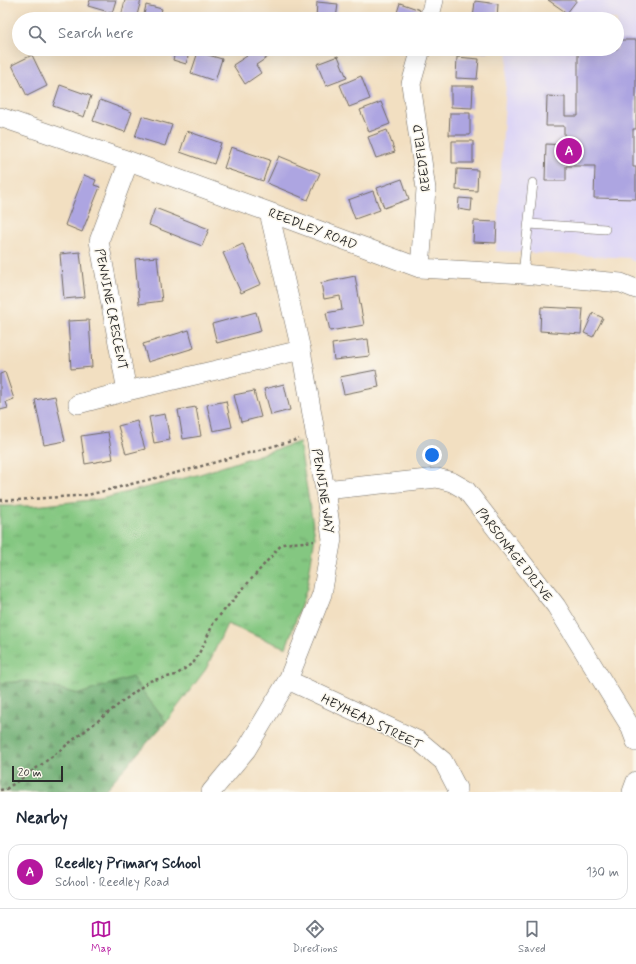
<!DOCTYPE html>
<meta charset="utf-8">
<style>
:root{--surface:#fff;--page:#f2f2f3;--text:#1f2937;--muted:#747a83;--line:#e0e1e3;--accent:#b5179e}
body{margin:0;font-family:Mynerve,sans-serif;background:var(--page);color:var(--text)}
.scale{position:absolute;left:12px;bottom:10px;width:51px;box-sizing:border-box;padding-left:4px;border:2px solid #2b2b2b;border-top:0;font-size:11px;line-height:14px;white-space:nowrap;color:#2b2b2b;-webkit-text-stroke:3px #fbf7ec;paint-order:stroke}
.you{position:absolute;left:432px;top:455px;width:14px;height:14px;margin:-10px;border:3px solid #fff;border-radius:50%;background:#1a73e8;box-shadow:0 0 0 6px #1a73e833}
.badge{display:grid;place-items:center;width:26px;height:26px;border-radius:50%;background:var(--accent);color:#fff;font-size:13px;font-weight:700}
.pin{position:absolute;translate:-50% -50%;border:2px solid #fff;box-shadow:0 1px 4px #0006}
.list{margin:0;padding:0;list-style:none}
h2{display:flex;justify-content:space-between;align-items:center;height:52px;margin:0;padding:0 16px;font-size:17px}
h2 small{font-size:13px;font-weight:400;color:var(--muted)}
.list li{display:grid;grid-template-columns:26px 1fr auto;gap:12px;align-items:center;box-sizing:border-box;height:56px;margin:0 8px 8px;padding:0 8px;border:1px solid var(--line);border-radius:12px}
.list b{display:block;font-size:15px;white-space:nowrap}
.list p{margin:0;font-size:13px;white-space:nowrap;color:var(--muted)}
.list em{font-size:13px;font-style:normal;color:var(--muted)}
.icon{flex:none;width:22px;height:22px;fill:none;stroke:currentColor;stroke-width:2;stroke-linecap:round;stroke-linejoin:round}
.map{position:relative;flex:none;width:636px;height:792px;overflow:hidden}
.search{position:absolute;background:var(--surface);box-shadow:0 4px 16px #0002;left:12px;right:12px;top:12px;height:44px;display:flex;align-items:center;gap:10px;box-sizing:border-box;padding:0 14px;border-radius:22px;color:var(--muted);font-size:15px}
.sheet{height:116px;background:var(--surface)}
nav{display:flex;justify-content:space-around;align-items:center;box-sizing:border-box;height:56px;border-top:1px solid var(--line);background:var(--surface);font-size:11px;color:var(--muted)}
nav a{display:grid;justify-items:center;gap:2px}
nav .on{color:var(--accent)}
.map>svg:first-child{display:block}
.built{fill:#ddd5f6}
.forest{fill:url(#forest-firs);stroke:#4b6c4d}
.park{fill:url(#park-tufts);stroke:#587956}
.building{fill:#ada5e1}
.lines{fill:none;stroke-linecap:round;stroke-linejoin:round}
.service-casing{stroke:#716a60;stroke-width:10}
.minor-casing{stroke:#716a60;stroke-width:20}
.path{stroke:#716a60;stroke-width:2.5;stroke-dasharray:3 3;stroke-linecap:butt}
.service{stroke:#fff;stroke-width:9}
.minor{stroke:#fff;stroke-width:19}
.labels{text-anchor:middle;stroke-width:3;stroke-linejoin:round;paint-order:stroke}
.street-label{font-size:13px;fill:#2b2b2b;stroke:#fbf7ec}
</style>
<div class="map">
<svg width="636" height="792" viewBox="0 0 636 792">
<defs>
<pattern id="forest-firs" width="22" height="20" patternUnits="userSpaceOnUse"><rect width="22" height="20" fill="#6bac6f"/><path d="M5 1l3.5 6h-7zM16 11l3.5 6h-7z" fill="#588c5b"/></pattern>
<pattern id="park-tufts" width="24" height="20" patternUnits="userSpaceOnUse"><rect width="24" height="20" fill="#84c781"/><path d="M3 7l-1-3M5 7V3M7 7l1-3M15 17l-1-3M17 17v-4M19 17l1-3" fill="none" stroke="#6ca26a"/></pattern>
</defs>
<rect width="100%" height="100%" fill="#fbf7ec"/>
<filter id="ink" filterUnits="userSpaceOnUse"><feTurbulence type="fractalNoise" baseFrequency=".025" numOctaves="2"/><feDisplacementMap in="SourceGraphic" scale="8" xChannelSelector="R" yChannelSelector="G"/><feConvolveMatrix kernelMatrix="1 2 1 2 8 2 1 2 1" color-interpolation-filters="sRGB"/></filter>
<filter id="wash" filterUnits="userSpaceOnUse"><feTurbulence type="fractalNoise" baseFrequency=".012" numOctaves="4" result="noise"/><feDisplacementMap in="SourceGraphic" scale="16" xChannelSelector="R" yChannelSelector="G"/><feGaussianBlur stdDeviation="0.9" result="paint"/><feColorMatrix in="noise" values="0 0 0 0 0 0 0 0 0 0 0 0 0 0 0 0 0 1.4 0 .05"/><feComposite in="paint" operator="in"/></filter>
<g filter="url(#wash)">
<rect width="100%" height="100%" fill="#f2dfc1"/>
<path class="built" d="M574,0H636V262L630,260L631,258L496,251L508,50L519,49H617V19H556Z"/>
<path class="forest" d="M132,677L166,722L103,792H0V683L28,681L79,694Z"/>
<path class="park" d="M299,442L315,536L307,588L286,648L227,624L206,669L166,722L132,677L79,694L28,681L0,683V506H34L100,499L197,475Z"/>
<g id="blocks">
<path class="building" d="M90,0H116L112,13L88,6Z
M125,0H141L136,19H130L121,17Z
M548,0H577L567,13Z
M475,1L498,4L497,19H473Z
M317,2L338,4L336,19H316Z
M400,3L420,10L417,19H395Z
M146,5L162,9L159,19H143Z
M617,40H636V129H633V167H636V199L594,198L595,166H566V181H545L546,144L564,145V126H546L547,96L565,97V116H578V49H617Z
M176,49H190L186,64L173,60Z
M243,49H263L268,57L256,65L261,73L245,84L233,65L247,56Z
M317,49H337V52H317Z
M465,49H488V53L465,50Z
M198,52L222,59L215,81L191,73Z
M32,55L47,86L27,96L12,65Z
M338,56L347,78L326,86L317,64Z
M457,57L479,59L477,79L456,78Z
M361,76L370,99L349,107L340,85Z
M60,85L91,96L84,117L53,106Z
M451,86H473L472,108L451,107Z
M100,100L132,112L125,132L93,121Z
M381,102L390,124L369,132L360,110Z
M450,113H470V135H449Z
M142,116L172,125L165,146L135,137Z
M387,130L395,152L376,158L368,137Z
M187,131L221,143L214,164L180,152Z
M452,141H473V163H452Z
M231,147L270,160L263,181L224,168Z
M279,156L320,173L308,200L267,183Z
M457,169L478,170L477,191L456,190Z
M84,175L96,180L94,185L100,187L82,232L65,225Z
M402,179L409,199L384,208L377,188Z
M373,191L380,210L355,219L348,200Z
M459,198L472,199L471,211L458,209Z
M155,208L209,229L202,246L149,225Z
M474,221L497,222L496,243L473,242Z
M243,244L261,284L241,293L223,253Z
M80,252L85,297L64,299L60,254Z
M157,257L162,301L139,304L135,259Z
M355,276L364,325L330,331L326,313L342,310L340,296L324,299L321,283Z
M541,307L583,309L581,334L540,331Z
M256,312L261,331L217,343L212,324Z
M593,313L603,318L593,337L584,333Z
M89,320L92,367L71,369L68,321Z
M189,330L194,348L148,362L143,344Z
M368,339L370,356L334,360L332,344Z
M376,370L379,387L344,394L340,377Z
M5,372L14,399L6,402L8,408L0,410V374Z
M284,384L290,410L271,415L264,389Z
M254,391L261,417L241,422L234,395Z
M55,396L65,441L44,445L35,400Z
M226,401L232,427L213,431L207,405Z
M196,407L201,436L183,439L178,410Z
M165,414L170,440L154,443L149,417Z
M137,421L145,449L126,454L118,426Z
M108,432L113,459L85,464L81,436Z"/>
</g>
</g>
<g filter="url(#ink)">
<use href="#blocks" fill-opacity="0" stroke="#716a60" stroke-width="1"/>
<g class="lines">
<defs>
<path id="service" d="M529,224L605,229
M523,274L533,183"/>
<path id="minor" d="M429,19L434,0
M0,117L129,161L269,212L420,268L523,274L621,283L636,289
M420,268L426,189L411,84L421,49
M127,391L99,241L129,161
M78,404L127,391L301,350
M325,490L437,478L452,482L466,490L556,606L630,726L636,742
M288,680L419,741L443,761L457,788V792
M211,792L246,750L288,680L322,594L332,539L325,490L301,350L269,212
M632,792L636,781"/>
</defs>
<use href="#service" class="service-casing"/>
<use href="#minor" class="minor-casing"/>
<path class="path" d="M0,500H17L88,495L191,469L299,439
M0,790L6,789L41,765L149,681L176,675L194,662L203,646L214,622L282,544L314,541"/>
<use href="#service" class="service"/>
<use href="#minor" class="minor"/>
</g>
</g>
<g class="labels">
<g class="street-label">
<text transform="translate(421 158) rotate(-97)" y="5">REEDFIELD</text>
<text transform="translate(313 228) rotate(21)" y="5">REEDLEY ROAD</text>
<text transform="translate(112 309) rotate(79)" y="5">PENNINE CRESCENT</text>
<text transform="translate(324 491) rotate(81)" y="5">PENNINE WAY</text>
<text transform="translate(515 554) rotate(52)" y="5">PARSONAGE DRIVE</text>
<text transform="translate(372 721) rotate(26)" y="5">HEYHEAD STREET</text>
</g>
</g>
</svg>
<div class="scale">20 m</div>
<div class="you"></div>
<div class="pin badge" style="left:569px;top:151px">A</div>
<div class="search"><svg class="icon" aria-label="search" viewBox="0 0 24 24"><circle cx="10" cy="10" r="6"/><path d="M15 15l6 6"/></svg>Search here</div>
</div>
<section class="sheet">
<h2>Nearby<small></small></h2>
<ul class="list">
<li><span class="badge">A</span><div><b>Reedley Primary School</b><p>School · Reedley Road</p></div><em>130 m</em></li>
</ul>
</section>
<nav>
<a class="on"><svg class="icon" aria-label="map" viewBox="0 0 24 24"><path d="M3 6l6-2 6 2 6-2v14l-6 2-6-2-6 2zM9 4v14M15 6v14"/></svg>Map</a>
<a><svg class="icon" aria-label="directions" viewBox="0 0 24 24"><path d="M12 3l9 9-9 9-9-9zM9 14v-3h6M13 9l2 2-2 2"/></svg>Directions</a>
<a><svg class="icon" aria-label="saved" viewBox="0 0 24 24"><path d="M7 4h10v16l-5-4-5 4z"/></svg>Saved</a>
</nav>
